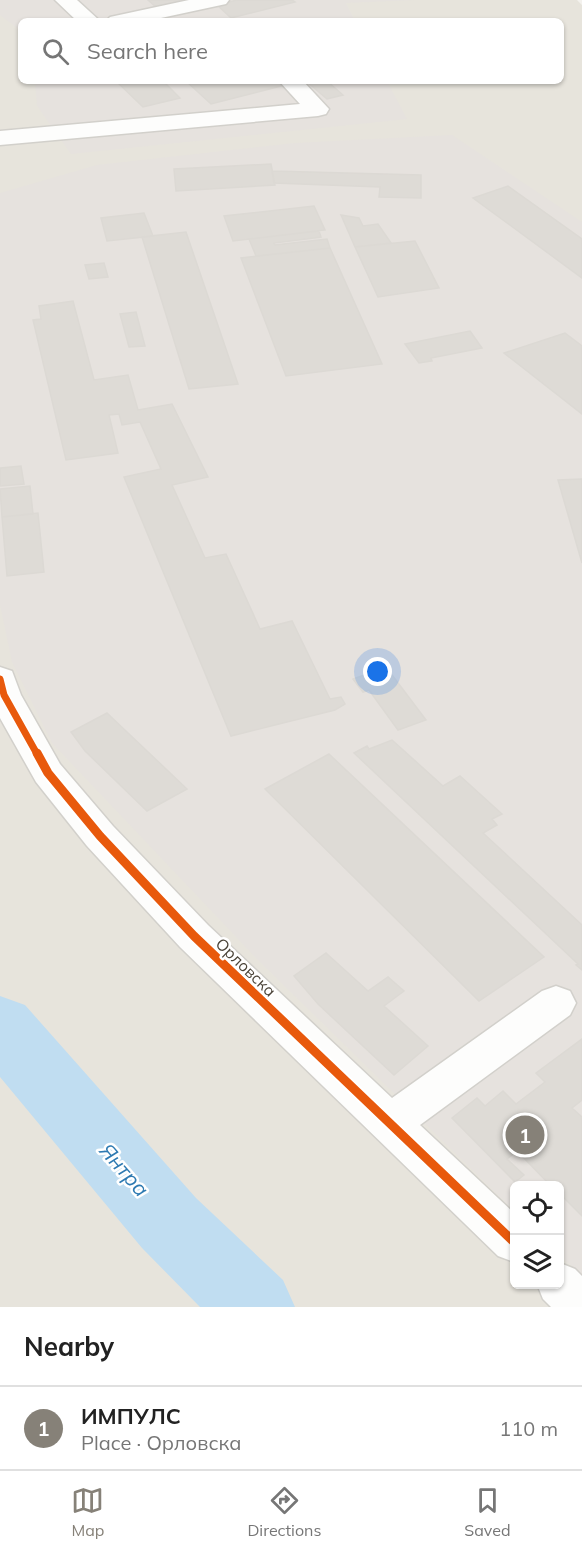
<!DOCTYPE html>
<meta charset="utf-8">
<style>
:root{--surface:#fff;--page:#f6f6f6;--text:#222;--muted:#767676;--line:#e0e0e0;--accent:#868178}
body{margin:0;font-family:Mulish,sans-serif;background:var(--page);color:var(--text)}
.controls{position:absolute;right:18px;bottom:18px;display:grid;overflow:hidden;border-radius:9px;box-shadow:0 2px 4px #0004}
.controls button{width:54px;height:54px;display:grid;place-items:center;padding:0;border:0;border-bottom:2px solid var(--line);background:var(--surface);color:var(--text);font:30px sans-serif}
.you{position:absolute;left:378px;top:672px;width:21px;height:21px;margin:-15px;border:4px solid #fff;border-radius:50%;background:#1a73e8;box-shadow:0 0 0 9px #1a73e833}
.badge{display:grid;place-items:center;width:39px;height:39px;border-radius:50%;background:var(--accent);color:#fff;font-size:20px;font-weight:700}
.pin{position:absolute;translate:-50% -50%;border:3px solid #fff;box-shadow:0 2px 6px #0006}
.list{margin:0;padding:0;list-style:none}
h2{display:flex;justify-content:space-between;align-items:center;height:78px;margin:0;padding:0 24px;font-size:26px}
h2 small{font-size:20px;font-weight:400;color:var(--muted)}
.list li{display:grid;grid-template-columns:39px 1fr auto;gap:18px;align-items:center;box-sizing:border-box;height:84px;padding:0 24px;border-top:2px solid var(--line)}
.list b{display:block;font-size:22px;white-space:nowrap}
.list p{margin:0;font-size:20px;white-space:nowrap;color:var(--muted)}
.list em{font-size:20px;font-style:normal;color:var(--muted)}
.icon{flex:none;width:33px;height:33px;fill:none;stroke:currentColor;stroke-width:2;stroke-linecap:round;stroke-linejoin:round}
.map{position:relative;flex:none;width:582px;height:1307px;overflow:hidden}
.search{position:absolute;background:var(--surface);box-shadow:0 2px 4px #0004;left:18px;right:18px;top:18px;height:66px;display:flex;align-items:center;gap:15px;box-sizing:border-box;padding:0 21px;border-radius:9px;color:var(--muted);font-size:22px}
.sheet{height:162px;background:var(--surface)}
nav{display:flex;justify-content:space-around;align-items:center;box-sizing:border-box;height:84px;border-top:2px solid var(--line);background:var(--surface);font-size:16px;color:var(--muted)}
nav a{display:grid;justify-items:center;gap:3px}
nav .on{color:var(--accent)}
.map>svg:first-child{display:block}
.residential{fill:#e7e4dc;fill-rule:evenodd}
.industrial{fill:#e6e2de}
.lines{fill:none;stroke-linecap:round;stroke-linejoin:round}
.river{fill:#c0ddf1;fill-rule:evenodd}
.building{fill:#dedbd6;stroke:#dcd9d4;stroke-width:1.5}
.minor-casing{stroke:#d2d0cb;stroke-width:3}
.minor{fill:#fdfdfc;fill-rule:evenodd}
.cycleway-far1-casing{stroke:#fff;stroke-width:10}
.cycleway-casing{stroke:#fff;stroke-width:13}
.cycleway-far1{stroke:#e8590c;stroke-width:7}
.cycleway{stroke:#e8590c;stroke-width:9}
.labels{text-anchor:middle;stroke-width:5;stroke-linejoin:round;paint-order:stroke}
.street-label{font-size:16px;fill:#4b4439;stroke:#fff}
.near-water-label{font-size:21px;font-style:italic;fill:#2e7ab2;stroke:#fff}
</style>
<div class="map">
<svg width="582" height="1307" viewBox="0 0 582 1307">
<rect width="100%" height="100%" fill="#f4f2ee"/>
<path class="residential" d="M0,0H577L582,5V1307H0ZM21,21H561V81H21ZM514,1186H560V1284H514Z"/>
<path class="industrial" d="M0,0H416L346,3L355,21H21V31L0,15Z
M35,81H387L407,119L71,154L37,106Z
M452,135L582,222V1276L560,1255V1186H514V1211L257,959L52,743L12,662L0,605V193L97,165L295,143Z"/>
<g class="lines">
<path class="river" d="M0,996L25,1005L196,1198L283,1280L295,1307H200L142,1248L0,1077Z"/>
</g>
<path class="building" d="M148,0H190L158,9Z
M237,0H292L295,2L231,18L217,5Z
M116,81H163L180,98L143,107Z
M186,81H281L285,85L211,104Z
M306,81H327L343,95L327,99Z
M271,164L275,185L176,191L174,169Z
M272,171L421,175V198L379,197L380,187L274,183Z
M508,186L582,239V278L473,198Z
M314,206L325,230L233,241L224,216Z
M144,213L153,236L107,241L101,218Z
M341,215L359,218L363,226L378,224L391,243L355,247Z
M319,231L321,237L274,243L275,245L327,239L330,248L256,256L249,239Z
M186,232L238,384L189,389L142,237Z
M415,241L439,288L378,297L355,247Z
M330,248L382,364L286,376L241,258Z
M104,263L108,277L89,279L85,265Z
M73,301L94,380L128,375L138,410L172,404L208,477L172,485L205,558L226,554L260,629L292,621L330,699L341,697L345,704L335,710L231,736L124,477L161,469L140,422L122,425L119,414L109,415L118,453L66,460L33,320L41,319L39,306Z
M136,312L145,346L129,347L120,314Z
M470,331L482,348L431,358L432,361L419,363L405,344Z
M565,333L582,346V414L504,353Z
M21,466L24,484L0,486V468Z
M582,479V563L558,480Z
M30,486L33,514L2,517L0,489Z
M38,513L44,572L7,576L2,517Z
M386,667L426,720L398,730L369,690L363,692L353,679Z
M107,713L187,789L147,811L85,751L71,732Z
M392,740L443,786L460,776L502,814L492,819L497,825L483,833L582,925V970L576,965L578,964L354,753L367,746L369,749Z
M329,754L544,957L479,1001L265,789Z
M326,953L368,991L388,977L404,991L384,1006L428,1046L394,1075L318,1004L294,976Z
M582,1039V1100L572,1108L582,1117V1216L560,1194V1186H551L517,1151L507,1159L524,1175L515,1182L452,1118L477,1098L485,1106L503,1091L516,1104L545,1082L536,1073Z"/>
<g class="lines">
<defs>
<path id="minor" d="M55,0H77L100,21H77Z
M189,0H229L226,4L147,21H106L110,17Z
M279,81H303L329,109L326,114L318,116L0,145V131L300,104Z
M0,667L12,671L21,695L60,764L113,826L208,925L392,1098L542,991L556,986L570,991L576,1003L570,1015L420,1125L514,1213V1262L498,1256L180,947L87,846L36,782L0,718Z
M560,1263L575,1269L582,1276V1307H551L543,1299L537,1284H560Z"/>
</defs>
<use href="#minor" class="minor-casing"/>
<use href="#minor" class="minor"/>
<defs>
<path id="cycleway-far1" d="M0,679L4,695L37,754"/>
<path id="cycleway" d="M37,753L48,773L100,836L194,936L514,1242"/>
</defs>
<use href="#cycleway-far1" class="cycleway-far1-casing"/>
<use href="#cycleway" class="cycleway-casing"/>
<use href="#cycleway-far1" class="cycleway-far1"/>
<use href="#cycleway" class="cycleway"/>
</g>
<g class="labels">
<g class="street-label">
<text transform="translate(246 967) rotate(44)" y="6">Орловска</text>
</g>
<g class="near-water-label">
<text transform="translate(124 1170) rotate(49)" y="7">Янтра</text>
</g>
</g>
</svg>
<div class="controls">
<button><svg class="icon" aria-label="locate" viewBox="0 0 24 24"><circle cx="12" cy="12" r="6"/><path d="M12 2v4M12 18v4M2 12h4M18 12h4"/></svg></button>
<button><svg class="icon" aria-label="layers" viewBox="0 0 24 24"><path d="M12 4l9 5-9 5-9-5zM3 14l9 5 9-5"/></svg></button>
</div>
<div class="you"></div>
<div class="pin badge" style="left:525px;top:1135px">1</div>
<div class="search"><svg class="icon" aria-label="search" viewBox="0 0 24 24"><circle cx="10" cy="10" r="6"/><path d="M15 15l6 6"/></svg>Search here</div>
</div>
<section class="sheet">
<h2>Nearby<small></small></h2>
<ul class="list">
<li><span class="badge">1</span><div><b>ИМПУЛС</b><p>Place · Орловска</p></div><em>110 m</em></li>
</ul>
</section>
<nav>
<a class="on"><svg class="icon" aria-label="map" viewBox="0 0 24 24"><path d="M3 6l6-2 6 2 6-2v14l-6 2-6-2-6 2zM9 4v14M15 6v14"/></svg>Map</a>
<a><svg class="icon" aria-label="directions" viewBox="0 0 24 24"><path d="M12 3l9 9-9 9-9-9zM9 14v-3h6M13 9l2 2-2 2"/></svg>Directions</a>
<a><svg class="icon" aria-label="saved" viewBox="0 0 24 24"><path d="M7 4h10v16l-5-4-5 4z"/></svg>Saved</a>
</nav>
